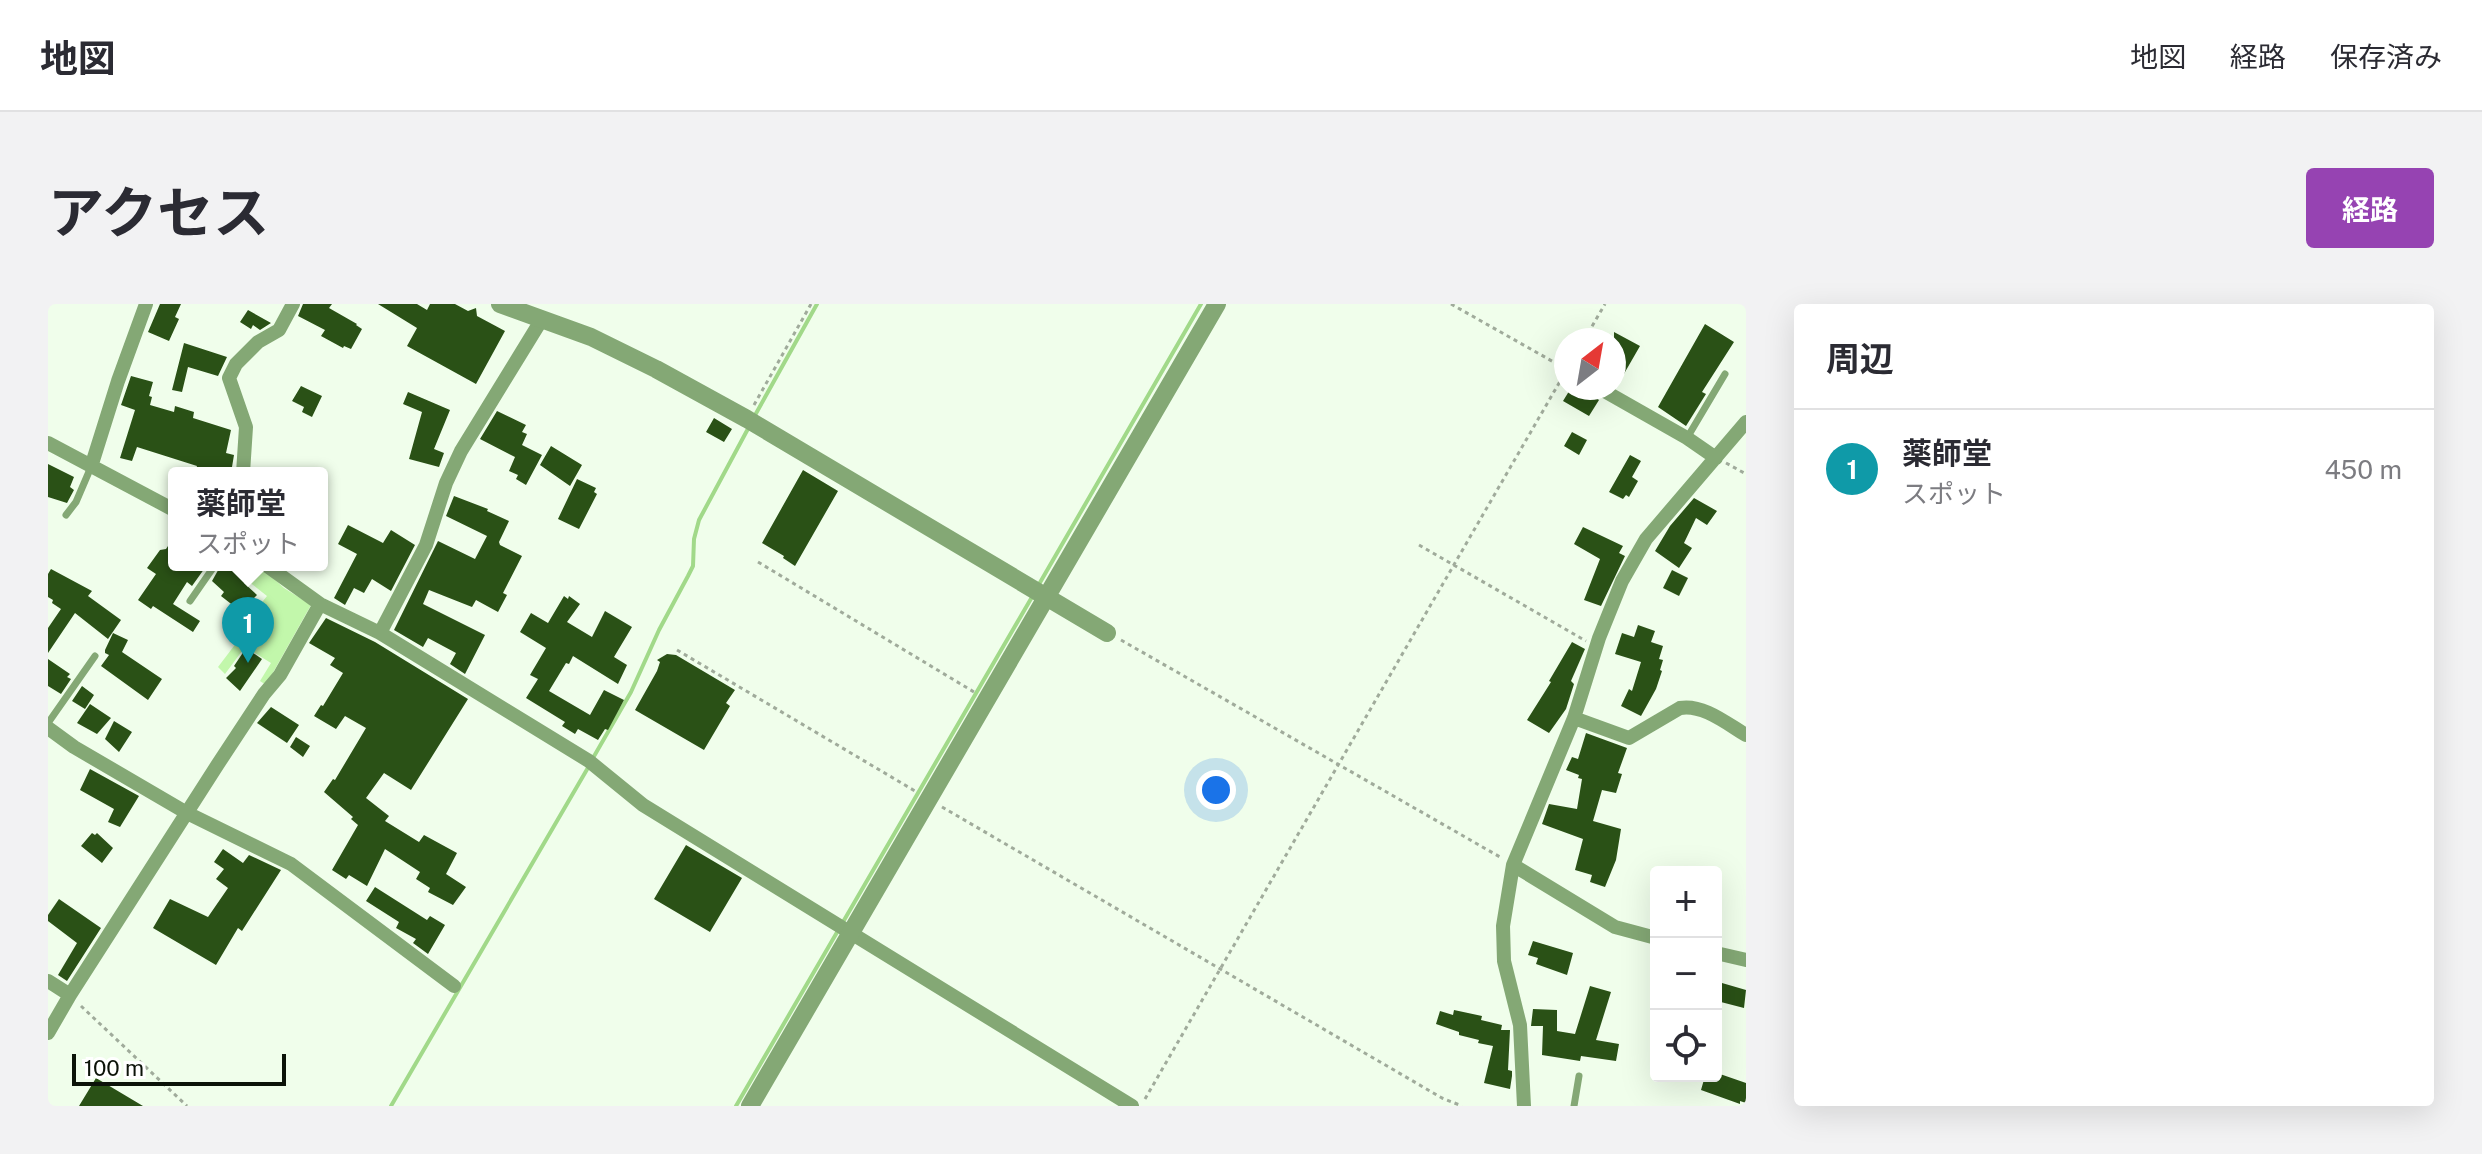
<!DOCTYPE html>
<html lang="ja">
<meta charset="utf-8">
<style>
:root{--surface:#fff;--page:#f2f2f3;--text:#2b2b33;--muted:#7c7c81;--line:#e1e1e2;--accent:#9643b2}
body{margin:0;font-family:"Public Sans","Noto Sans JP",sans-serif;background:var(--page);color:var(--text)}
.controls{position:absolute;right:24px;bottom:24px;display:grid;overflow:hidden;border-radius:8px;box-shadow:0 8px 32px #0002}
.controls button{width:72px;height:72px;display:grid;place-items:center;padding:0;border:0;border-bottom:2px solid var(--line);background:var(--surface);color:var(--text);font:40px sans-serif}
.compass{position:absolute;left:1506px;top:24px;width:72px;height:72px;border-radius:50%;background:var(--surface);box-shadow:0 8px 32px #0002;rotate:31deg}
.scale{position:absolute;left:24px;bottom:20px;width:214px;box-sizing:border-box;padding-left:8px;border:4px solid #0c1309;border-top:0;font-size:22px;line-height:28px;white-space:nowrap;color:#0c1309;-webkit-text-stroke:6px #fff;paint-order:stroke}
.you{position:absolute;left:1168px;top:486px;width:28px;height:28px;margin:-20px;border:6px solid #fff;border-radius:50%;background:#1a73e8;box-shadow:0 0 0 12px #1a73e833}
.badge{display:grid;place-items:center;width:52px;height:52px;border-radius:50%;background:var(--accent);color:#fff;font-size:26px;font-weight:700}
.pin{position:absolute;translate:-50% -66px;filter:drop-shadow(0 2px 4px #0008)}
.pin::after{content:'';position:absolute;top:42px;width:28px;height:24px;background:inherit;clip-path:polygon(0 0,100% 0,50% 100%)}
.popup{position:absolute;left:120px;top:163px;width:160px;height:104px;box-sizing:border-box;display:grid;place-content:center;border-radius:8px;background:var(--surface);filter:drop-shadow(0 2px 6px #0005);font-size:26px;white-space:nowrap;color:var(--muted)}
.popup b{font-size:30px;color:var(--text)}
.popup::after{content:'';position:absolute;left:50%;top:100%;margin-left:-16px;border:16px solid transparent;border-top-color:var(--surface)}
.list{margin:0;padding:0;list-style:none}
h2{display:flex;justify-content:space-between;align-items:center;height:104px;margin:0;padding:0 32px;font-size:34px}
h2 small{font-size:26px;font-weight:400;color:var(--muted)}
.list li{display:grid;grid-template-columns:52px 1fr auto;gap:24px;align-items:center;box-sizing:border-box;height:120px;padding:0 32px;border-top:2px solid var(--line)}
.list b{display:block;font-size:30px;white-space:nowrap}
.list p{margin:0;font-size:26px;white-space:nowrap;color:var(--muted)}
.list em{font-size:26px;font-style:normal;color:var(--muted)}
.icon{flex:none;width:44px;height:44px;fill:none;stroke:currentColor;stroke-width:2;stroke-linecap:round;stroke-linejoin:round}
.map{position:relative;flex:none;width:1698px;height:802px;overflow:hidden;border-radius:8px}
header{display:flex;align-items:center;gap:48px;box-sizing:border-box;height:112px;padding:0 40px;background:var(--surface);border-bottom:2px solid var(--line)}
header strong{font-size:38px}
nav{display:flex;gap:44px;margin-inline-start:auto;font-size:28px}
.intro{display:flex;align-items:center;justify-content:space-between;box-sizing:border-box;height:192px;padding:0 48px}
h1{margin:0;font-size:56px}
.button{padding:20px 36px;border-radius:8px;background:var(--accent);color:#fff;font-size:28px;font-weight:700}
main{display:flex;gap:48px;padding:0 48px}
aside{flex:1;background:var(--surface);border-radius:8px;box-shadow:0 8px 32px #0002}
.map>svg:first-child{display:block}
.green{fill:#c2f7ab}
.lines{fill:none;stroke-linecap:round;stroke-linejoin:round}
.stream{stroke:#a1d989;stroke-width:4}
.building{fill:#2a5116}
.path{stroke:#a0ab9b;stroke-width:3;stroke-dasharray:4 4;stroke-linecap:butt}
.service{stroke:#84a875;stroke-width:7}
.minor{stroke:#84a875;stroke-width:14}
.tertiary{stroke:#84a875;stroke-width:18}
</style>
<header>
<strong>地図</strong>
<nav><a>地図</a><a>経路</a><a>保存済み</a></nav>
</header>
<div class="intro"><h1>アクセス</h1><a class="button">経路</a></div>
<main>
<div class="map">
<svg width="1698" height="802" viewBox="0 0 1698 802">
<rect width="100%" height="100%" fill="#f0feeb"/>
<path class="green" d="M213,263L236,284L263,301L218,381L212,377L223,359L197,343L177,370L170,363L214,305L211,302L219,292L200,277Z"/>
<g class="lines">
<path class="stream" d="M706,113L769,0
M990,282L1153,0
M545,454L583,388L611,326L640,272L645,262L646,235L651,216L702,121
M343,802L541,462
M688,802L984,293"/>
</g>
<path class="building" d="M112,0H133L127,13L131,15L121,37L100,28Z
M255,0H284L281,4L309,20L308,21L314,25L303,45L296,42L295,44L273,32L277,26L250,12Z
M330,0H369L379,6L382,0H407L420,7L428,4L429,12L457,27L428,80L359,42L369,24Z
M200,6L223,19L212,26L205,21L203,25L192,18Z
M1657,20L1686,38L1654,88L1658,90L1638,122L1610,103Z
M1566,28L1592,42L1569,82L1566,81Z
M136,39L179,53L170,72L140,63L134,88L124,86Z
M83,72L105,78L101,92L104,93L102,101L126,108L127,102L146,108L145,114L183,126L178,149L186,151L183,169H147L149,162L89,143L84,157L72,154L87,106L73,101Z
M253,82L274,92L264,113L254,108L256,103L244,97Z
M1523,84H1541L1543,90L1551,96L1541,112L1515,97Z
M360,88L402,106L386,145L396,149L391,163L361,155L374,108L355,100Z
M449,107L478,121L474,128L479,130L474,141L494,151L478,181L468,175L470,171L461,167L467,153L432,135Z
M666,114L684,125L676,138L658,128Z
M1524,128L1539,136L1531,151L1516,142Z
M503,142L534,161L522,182L492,161Z
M1582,151L1593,157L1584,173L1590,177L1581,193L1578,191L1575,195L1561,188Z
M0,160L26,173L22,183L26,186L19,199L0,193Z
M755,166L790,187L747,262L735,254L736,252L714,239Z
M529,175L548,184L546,188L549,190L531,225L510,215Z
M406,192L440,205L439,207L461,217L451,238L452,241L474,252L455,289L459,291L450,308L428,296L424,303L381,286L375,300L437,331L417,370L402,360L408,349L380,334L375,343L346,326L390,237L427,255L439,232L398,212Z
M1646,194L1669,207L1659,221L1648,214L1636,239L1644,244L1631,264L1607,247L1622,222Z
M300,221L335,239L343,226L367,241L343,287L324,275L316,289L306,284L297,301L286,294L309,250L290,240Z
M1535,223L1575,242L1571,249L1577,252L1553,302L1536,296L1552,255L1526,240Z
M126,233V261H159L144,282L139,278L125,300L152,317L145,328L105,302L103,305L90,296L108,270L99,264L112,246L118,245Z
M173,261H208L196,279L209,291L204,296L207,298L196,310L173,292L176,288L164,277Z
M3,265L44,287L40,292L73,316L60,335L27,309L0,349V324L13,305L4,299L5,296L0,293V270Z
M1624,266L1640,274L1631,292L1615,284Z
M516,292L520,295L521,292L532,300L519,318L544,333L557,307L584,323L566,353L579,361L570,380L525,352L521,360L518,359L501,387L542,411L556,386L576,396L560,426L557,425L550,436L530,425L527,430L514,422L517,418L478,394L490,375L482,371L498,344L472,328L483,309L500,319Z
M278,314L327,338L420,395L363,486L336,469L318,494L341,512L337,517L371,538L376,531L409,549L398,570L418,583L405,601L380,588L382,584L368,575L372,568L337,545L319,582L301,571L298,575L284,566L310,521L303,515L305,513L276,488L285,475L287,476L318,424L297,412L288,425L266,412L273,401L275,402L295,369L282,361L287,354L261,339Z
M1590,321L1607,327L1603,338L1615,342L1611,355L1615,356L1612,366L1614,367L1608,385L1593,412L1573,402L1581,385L1584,387L1593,358L1567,350L1574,329L1586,333Z
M65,329L80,336L74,348L114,375L100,396L53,362L61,351L57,349V346Z
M1524,338L1537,345L1523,377L1526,380L1518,405L1501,429L1479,416L1503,378L1501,377Z
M198,344L214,355L192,387L178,374L188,364L186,362Z
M619,350L628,351L687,386L678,399L682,402L656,446L587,406L609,367L612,358L609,356Z
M0,355L22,370L19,373L23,375L13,390L0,382Z
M34,382L46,391L37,405L24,397Z
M42,400L63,414L49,430L29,419Z
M223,403L251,421L239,439L209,419Z
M66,417L84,428L71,448L57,435Z
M1538,429L1579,444L1570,469L1574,470L1568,489L1554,486L1545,517L1573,525L1568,556L1557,583L1542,578L1544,571L1527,566L1535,535L1494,520L1501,500L1529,505L1534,475L1530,474L1531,471L1518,466L1524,453L1530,455Z
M248,433L262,442L255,453L242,443Z
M42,465L91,492L72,523L60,518L66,505L32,486Z
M44,529L47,531L49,529L65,544L54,559L33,542Z
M638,541L694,574L662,628L606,595Z
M175,545L195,559L201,551L233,566L194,627L190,624L168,661L105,624L122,595L160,613L180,584L168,575L176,565L166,558Z
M327,583L379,616L382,612L397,621L380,650L365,639L368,635L348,624L351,618L318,597Z
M11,595L53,624L19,677L10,671L29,639L0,617V611Z
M1485,637L1525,649L1519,671L1488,660L1490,654L1480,651Z
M1674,679L1698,686L1696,704L1669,697Z
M1542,682L1563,688L1548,736L1571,740L1568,757L1533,752L1532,757L1494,751L1495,722H1483L1485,705L1509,706V727L1527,730Z
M1406,706L1434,712L1433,716L1454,721L1453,726H1462L1460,766L1464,767V772L1462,785L1436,779L1445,742L1430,739L1431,736L1411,731V728L1388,720L1392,707L1405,711Z
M1672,770L1698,779V799L1692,797V800L1653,786L1657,772Z
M48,774L95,802H31Z"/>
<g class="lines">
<path class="path" d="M1403,0L1518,65
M1536,36L1557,0
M706,101L763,0
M1678,159L1698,170
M1371,241L1538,337
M710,258L926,388
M1073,336L1452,553
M629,346L867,487
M894,503L1394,794L1414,802
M33,702L139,802
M1097,795L1518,67"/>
<path class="service" d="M1639,134L1677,70
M18,211L28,198L43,163
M142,297L167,261
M0,419L47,352
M1526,802L1531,772"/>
<path class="minor" d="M1551,84L1639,134L1668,154
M0,139L126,206
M43,163L70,77L98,0
M195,169L198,123L181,74L188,60L210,38L231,26L245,0
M218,261L272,300L332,329L541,457L595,501L1084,802
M332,329L378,241L398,179L413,147L494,15
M1526,414L1581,434L1632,404C1655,400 1678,419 1698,431
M0,424L26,443L139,509L243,560L406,682
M1465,561L1567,623L1608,634
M1668,649L1698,656
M0,677L22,691L0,729
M22,691L170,460L216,390L232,371L272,300
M1476,802L1472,721L1456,657L1455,622L1465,561L1526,414L1551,334L1574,277L1598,235L1698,118"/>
<path class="tertiary" d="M452,0L543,33L608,65L699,115L1059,329
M702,802L1169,0"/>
</g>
</svg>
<div class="controls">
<button>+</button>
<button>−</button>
<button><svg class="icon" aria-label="locate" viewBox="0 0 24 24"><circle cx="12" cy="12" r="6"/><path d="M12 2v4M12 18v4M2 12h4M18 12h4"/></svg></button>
</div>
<svg class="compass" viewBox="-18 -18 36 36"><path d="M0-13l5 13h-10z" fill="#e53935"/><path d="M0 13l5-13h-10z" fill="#7c7c81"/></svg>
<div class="scale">100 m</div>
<div class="you"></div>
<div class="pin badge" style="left:200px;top:359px;background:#0f9aa8">1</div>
<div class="popup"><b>薬師堂</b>スポット</div>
</div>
<aside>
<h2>周辺<small></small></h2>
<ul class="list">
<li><span class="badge" style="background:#0f9aa8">1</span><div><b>薬師堂</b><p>スポット</p></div><em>450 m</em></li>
</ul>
</aside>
</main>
